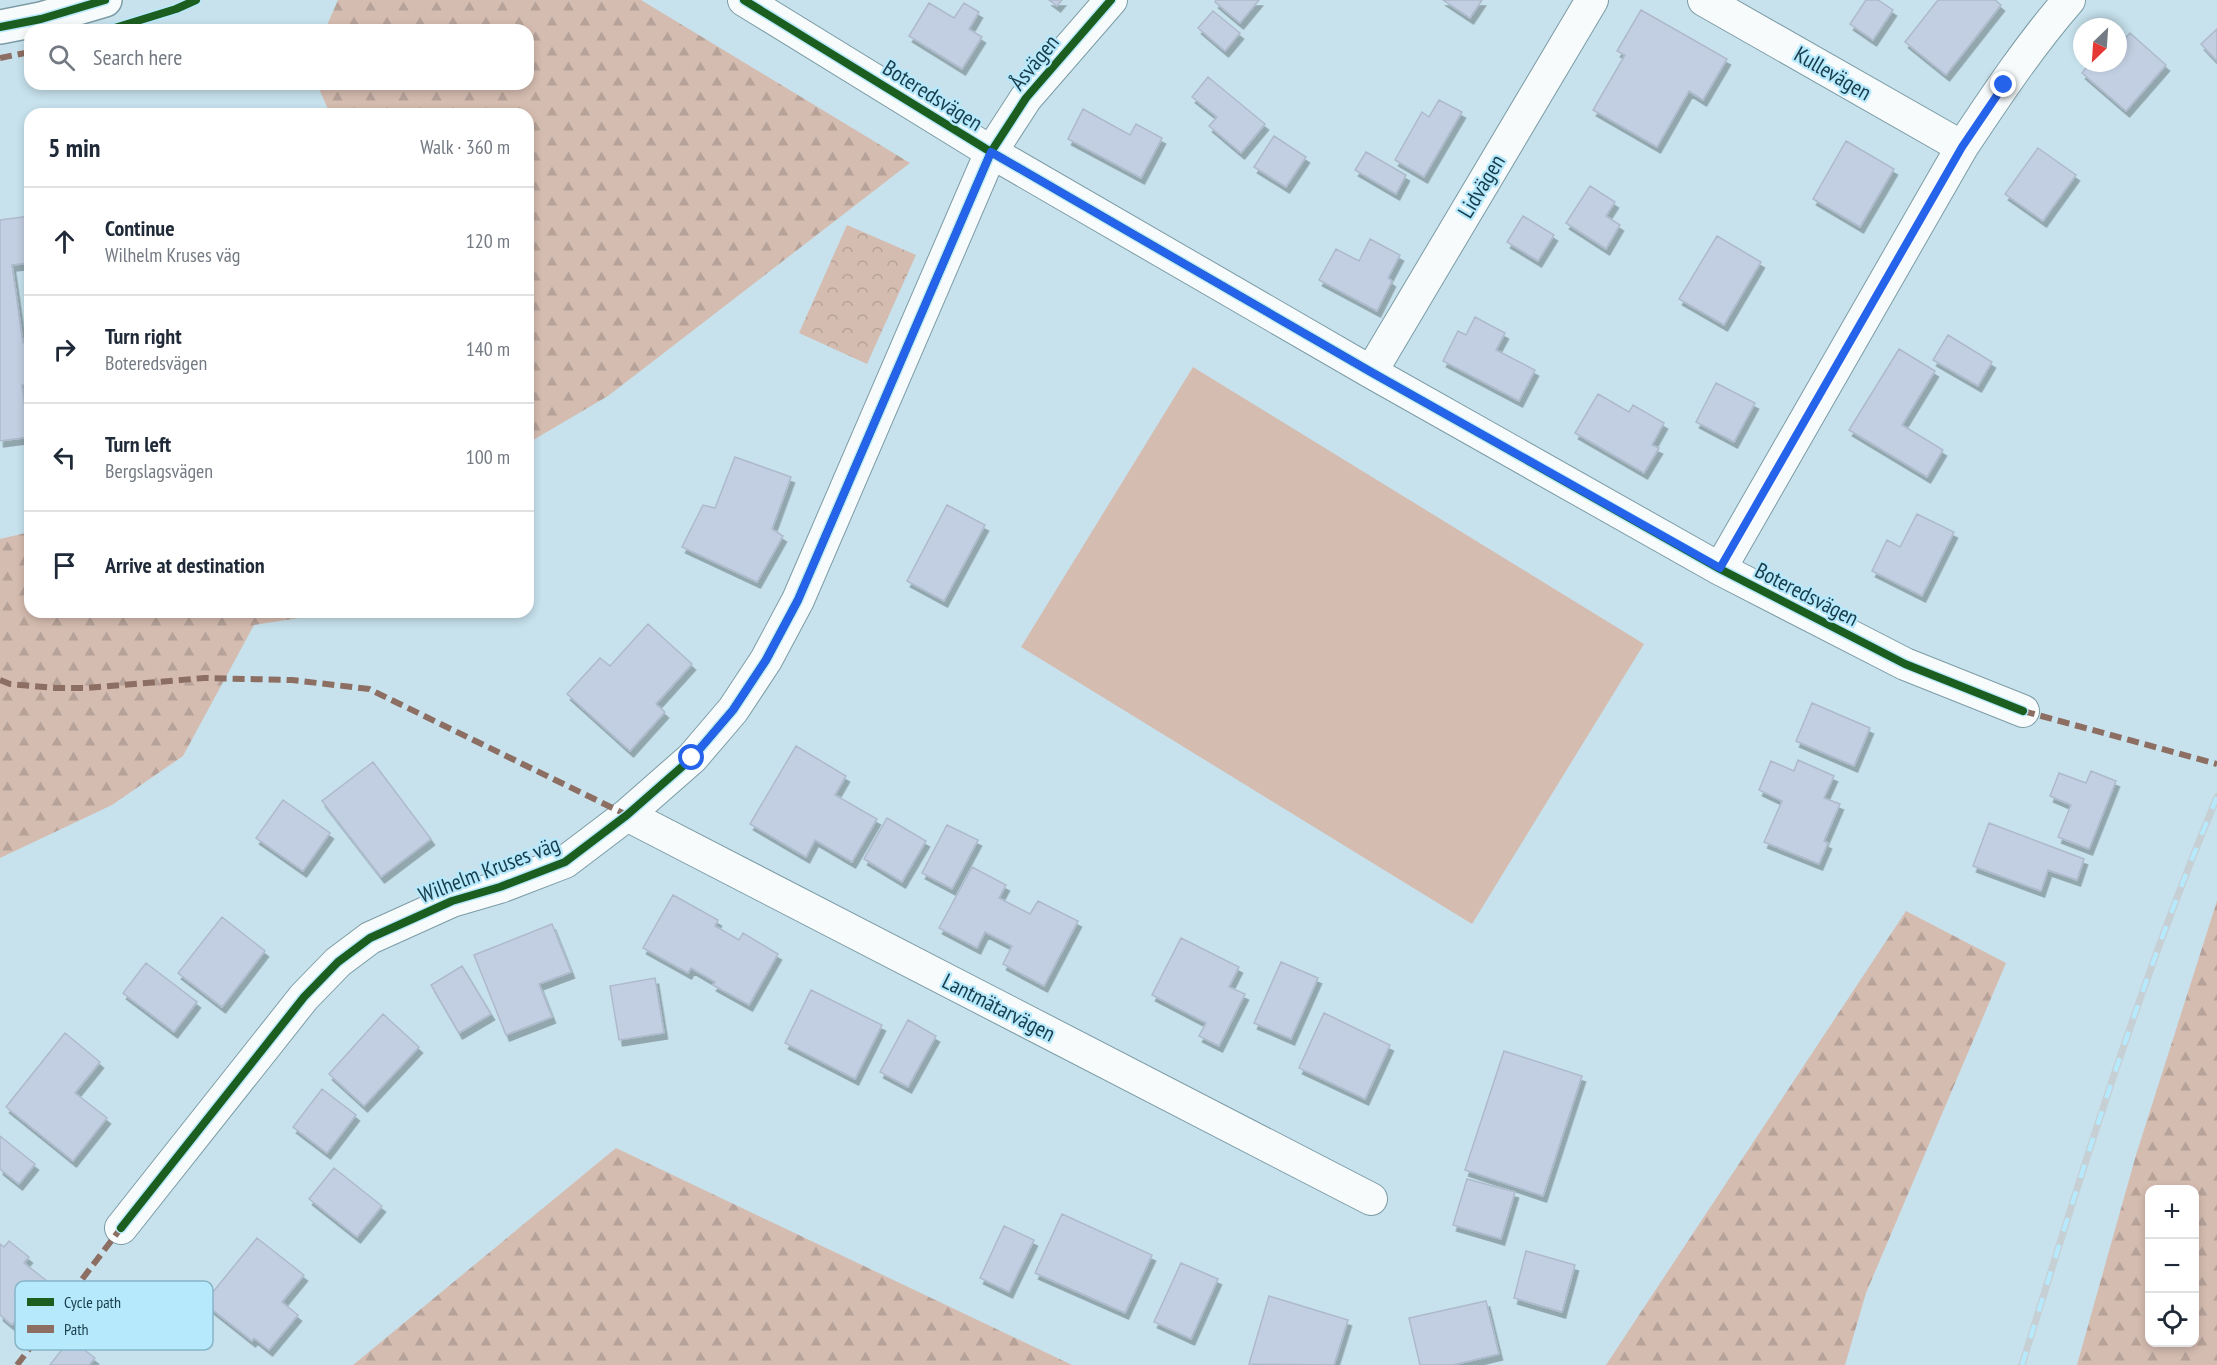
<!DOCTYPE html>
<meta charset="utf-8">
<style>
:root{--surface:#fff;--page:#f2f2f3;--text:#1f2937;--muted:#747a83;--line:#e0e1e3}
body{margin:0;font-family:"PT Sans Narrow",sans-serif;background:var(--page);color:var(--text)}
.controls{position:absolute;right:18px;bottom:18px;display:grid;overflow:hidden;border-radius:12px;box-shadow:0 3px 9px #0003}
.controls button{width:54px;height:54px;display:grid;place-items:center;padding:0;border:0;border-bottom:2px solid var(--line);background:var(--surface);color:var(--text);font:30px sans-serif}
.compass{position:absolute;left:2073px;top:18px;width:54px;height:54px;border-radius:50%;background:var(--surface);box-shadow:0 3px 9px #0003;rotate:205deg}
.stop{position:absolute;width:18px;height:18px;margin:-14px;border:4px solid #2563eb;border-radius:50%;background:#fff}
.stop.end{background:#2563eb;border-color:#fff;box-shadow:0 2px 6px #0008}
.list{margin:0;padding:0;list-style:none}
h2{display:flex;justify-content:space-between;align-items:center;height:78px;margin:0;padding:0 24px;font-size:26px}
h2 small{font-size:20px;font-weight:400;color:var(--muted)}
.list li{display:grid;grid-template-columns:39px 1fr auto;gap:18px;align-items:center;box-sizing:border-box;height:108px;padding:0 24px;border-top:2px solid var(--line)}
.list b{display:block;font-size:22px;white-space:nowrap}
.list p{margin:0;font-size:20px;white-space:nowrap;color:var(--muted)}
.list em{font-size:20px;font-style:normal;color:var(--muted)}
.icon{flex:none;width:33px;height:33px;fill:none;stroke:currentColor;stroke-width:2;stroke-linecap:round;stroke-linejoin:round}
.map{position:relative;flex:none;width:2217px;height:1365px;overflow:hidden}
.search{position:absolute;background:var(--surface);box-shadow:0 3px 9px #0003;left:24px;top:24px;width:510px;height:66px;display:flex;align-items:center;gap:15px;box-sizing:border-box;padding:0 21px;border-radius:18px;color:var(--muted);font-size:22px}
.panel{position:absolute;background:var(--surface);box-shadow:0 3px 9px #0003;left:24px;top:108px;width:510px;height:510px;border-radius:18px}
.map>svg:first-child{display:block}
.forest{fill:url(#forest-firs);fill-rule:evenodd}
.park{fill:url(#park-crowns)}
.pitch{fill:#d5bcb0}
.building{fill:#c2cfe2;stroke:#aebacc;stroke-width:1.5;filter:url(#shadow)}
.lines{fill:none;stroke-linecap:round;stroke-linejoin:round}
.street-casing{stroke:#7c9ca6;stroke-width:34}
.secondary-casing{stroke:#7c9ca6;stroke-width:36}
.street{stroke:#f7fbfc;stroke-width:32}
.secondary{stroke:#f7fbfc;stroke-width:33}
.rail-casing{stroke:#c6cfd3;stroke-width:7}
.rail{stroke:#b7e9fd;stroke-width:4.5;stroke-dasharray:14;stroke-linecap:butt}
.quiet{stroke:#8d6e63;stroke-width:6;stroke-dasharray:12 6;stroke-linecap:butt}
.cycleway-casing{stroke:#b7e9fd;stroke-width:11}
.cycleway{stroke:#1b5e20;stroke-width:8}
.route{stroke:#2563eb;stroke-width:8}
.labels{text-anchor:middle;stroke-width:4.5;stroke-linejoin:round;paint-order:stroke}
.street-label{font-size:22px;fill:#173d4a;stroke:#b7e9fd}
.key{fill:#b7e9fd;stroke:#87b5c7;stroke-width:1.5}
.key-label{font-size:16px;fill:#173d4a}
</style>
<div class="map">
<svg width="2217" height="1365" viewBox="0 0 2217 1365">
<defs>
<pattern id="forest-firs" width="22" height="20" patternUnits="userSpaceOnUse" patternTransform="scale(1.5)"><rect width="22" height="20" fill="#d5bcb0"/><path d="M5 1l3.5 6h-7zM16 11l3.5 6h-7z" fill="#b6a299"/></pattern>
<pattern id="park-crowns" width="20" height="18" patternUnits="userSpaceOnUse" patternTransform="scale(1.5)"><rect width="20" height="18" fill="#d5bcb0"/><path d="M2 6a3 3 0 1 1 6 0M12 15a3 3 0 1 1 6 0" fill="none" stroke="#b6a299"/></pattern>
<filter id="shadow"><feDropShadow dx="3.5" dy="6" stdDeviation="0" flood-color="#0004"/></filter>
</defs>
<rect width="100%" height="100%" fill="#c7e2ed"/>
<path class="forest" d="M338,0H641L910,163L608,396L528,443V114H330L317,84H528V30H325Z
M30,532V612H337L254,625L183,756L112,805L0,858V539Z
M2217,901V1365H2077L2136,1155ZM2150,1190H2194V1342H2150Z
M1906,911L2006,963L1866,1293L1845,1365H1606Z
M616,1148L1072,1365H353Z"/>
<path class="park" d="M847,225L916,255L867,364L799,333Z"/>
<path class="pitch" d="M1193,367L1644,644L1472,924L1021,647Z"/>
<path class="building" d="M1049,0H1062L1057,6Z
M1216,0H1259L1240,23L1215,2Z
M1443,0H1482L1470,18Z
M1866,0H1878L1893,10L1873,40L1850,24Z
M1938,0H1995L2001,5L1946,75L1905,42Z
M929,3L954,18L964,3L979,12L969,29L982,37L962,69L909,36Z
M1641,10L1727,59L1703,100L1689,91L1657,147L1593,110L1625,55L1617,51Z
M1213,11L1240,33L1225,51L1198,28Z
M2217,29V61L2201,44Z
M2130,33L2166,65L2126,111L2082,73L2090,63H2118V46Z
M1208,77L1265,124L1241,153L1209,126L1217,117L1192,97Z
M1439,100L1462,112L1424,177L1395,160L1422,112L1429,117Z
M1083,109L1130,135L1136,124L1162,138L1141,178L1068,139Z
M1274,136L1306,157L1286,187L1254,167Z
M1846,141L1894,169L1860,227L1813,199Z
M2038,148L2076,175L2043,221L2005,194Z
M1366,152L1406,175L1396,194L1355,170Z
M1590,186L1615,202L1606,216L1620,225L1606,249L1566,223Z
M30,216V263L12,265L23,343L30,342V384L22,385L29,437L0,441V220Z
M1523,216L1554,235L1538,261L1507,242Z
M1717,236L1761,262L1724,325L1679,299Z
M1370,239L1400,255L1388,278L1392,281L1377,311L1319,280L1336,249L1359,261Z
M1475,317L1505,333L1496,350L1535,370L1519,401L1443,361L1458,331L1466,335Z
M1948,335L1992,362L1978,386L1933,360Z
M1899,349L1935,371L1902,425L1943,450L1927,477L1849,430Z
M1716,383L1755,403L1734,442L1696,422Z
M1598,394L1629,412L1633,405L1664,423L1652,445L1659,448L1644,473L1575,433Z
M735,457L791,477L772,529L783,536L757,582L682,547L703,505L715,508Z
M947,505L985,525L944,601L907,581Z
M1917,514L1954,532L1922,596L1872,571L1887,540L1900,547Z
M648,624L692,664L656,704L665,712L630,751L567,694L600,658L610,666Z
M1812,703L1870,728L1854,766L1796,741Z
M796,746L846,776L835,795L877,819L852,862L815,840L806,857L750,824Z
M1798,760L1834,776L1824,798L1840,804L1824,841L1828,843L1819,864L1764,842L1782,801L1759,790L1771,761L1794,771Z
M373,762L431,839L381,877L322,801Z
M2091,771L2116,781L2089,849L2058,837L2071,805L2050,796L2059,773L2086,783Z
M283,800L330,833L303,871L256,838Z
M887,818L926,841L902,882L864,859Z
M1989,823L2084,859L2077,880L2048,870L2041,891L1973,866Z
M947,825L978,840L952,889L922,873Z
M972,867L1006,885L999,898L1030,914L1038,901L1078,921L1044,986L1003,964L1012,946L985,932L977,948L939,928Z
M673,895L718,920L715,926L739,940L743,933L778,954L749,1005L713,985L715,982L691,968L688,973L643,948Z
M222,917L265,951L222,1007L178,973Z
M552,924L571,972L539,984L552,1017L506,1035L474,955Z
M1181,938L1239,967L1229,987L1245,994L1219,1046L1199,1036L1206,1023L1152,995Z
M1281,962L1318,978L1291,1039L1254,1023Z
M146,963L197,1002L174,1032L123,993Z
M462,966L491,1014L459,1033L431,985Z
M655,978L664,1033L619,1040L610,986Z
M811,990L882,1025L855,1079L785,1043Z
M1324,1013L1390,1045L1365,1099L1299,1068Z
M383,1014L419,1047L364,1106L329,1074Z
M908,1020L936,1036L908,1087L880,1072Z
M65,1033L100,1062L75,1093L107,1118L73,1161L6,1107Z
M1504,1051L1582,1076L1543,1196L1465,1170Z
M322,1089L356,1115L327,1153L293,1127Z
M0,1136L35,1164L19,1184L0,1169Z
M334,1168L382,1206L357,1237L309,1199Z
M1467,1179L1515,1192L1501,1239L1453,1225Z
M1062,1214L1152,1255L1125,1313L1035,1273Z
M1004,1226L1034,1240L1009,1292L980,1278Z
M257,1238L304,1275L282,1302L298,1315L269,1350L254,1338L252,1341L204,1303Z
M9,1241L29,1257L24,1263L47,1281L12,1325L0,1315V1244L4,1247Z
M1526,1251L1575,1265L1562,1312L1514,1298Z
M1181,1263L1218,1279L1191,1339L1154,1322Z
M1269,1296L1348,1320L1334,1365L1249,1364Z
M1486,1301L1499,1354L1453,1365H1420L1409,1318Z
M70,1339L95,1358L89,1365H50Z"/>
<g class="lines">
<defs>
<path id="street" d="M744,0L991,152L1371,372L1720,569L1905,664L2023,711
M1704,0L1962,147
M1371,372L1592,0
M1720,569L1962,147C1996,96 2029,46 2069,0
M627,815L1371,1199
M121,1228L304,997L338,962L370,938L452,901L500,887L565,862L627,815L692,758L733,710L766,660L798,600L991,152L1026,98L1111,0"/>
<path id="secondary" d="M0,27L41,19L105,0"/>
</defs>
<use href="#street" class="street-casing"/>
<use href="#secondary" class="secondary-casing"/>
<use href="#street" class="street"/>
<use href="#secondary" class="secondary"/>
<defs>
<path id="rail" d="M2022,1365C2081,1174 2140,982 2217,797"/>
</defs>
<use href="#rail" class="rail-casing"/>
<use href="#rail" class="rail"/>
<path class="quiet" d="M0,58L30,52
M0,680L10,684L55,688H86L204,678L292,680L369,689L627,815
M2023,711L2217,764
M17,1365L121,1228"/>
<defs>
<path id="cycleway" d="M744,0L991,152L1371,372L1720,569L1905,664L2023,711
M0,27L41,19L105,0
M108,30L176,9L196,0
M121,1228L304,997L338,962L370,938L452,901L500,887L565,862L627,815L692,758L733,710L766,660L798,600L991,152L1026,98L1111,0"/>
</defs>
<use href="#cycleway" class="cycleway-casing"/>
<use href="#cycleway" class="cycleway"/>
</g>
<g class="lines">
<path class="route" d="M692,758L733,710L766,660L798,600L991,152L1371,372L1720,568L1962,147L2004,85"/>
</g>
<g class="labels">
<g class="street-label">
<text transform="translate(1034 62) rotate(-51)" y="8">Åsvägen</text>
<text transform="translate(1833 73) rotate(30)" y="8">Kullevägen</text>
<text transform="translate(933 95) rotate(32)" y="8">Boteredsvägen</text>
<text transform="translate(1481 186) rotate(-59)" y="8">Lidvägen</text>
<text transform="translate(1807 594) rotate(27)" y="8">Boteredsvägen</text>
<text transform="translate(489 869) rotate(-21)" y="8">Wilhelm Kruses väg</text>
<text transform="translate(999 1007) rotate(27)" y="8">Lantmätarvägen</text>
</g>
</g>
<rect x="15" y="1281" width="198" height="69" rx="9" class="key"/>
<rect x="27" y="1298" width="27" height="8" fill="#1b5e20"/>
<rect x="27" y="1325" width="27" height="8" fill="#8d6e63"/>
<g class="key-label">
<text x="64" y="1308">Cycle path</text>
<text x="64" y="1335">Path</text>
</g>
</svg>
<div class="controls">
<button>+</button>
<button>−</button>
<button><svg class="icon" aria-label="locate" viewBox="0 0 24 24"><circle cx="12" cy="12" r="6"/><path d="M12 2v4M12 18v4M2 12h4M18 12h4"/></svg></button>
</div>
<svg class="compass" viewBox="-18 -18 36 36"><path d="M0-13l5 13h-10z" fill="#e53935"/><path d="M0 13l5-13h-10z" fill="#747a83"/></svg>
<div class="stop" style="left:692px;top:758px"></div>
<div class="stop end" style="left:2004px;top:85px"></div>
<div class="search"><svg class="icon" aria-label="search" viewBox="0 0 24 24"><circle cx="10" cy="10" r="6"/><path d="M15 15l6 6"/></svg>Search here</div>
<section class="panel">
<h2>5 min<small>Walk · 360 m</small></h2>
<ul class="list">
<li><svg class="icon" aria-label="ahead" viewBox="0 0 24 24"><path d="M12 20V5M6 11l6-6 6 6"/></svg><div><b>Continue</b><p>Wilhelm Kruses väg</p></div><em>120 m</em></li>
<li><svg class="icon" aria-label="right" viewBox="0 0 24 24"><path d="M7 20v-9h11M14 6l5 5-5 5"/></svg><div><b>Turn right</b><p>Boteredsvägen</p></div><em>140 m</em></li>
<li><svg class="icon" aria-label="left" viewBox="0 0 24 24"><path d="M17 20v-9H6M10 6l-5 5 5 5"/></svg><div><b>Turn left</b><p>Bergslagsvägen</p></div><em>100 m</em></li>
<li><svg class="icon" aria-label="arrive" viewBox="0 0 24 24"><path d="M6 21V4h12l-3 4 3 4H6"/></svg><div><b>Arrive at destination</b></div></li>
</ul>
</section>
</div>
